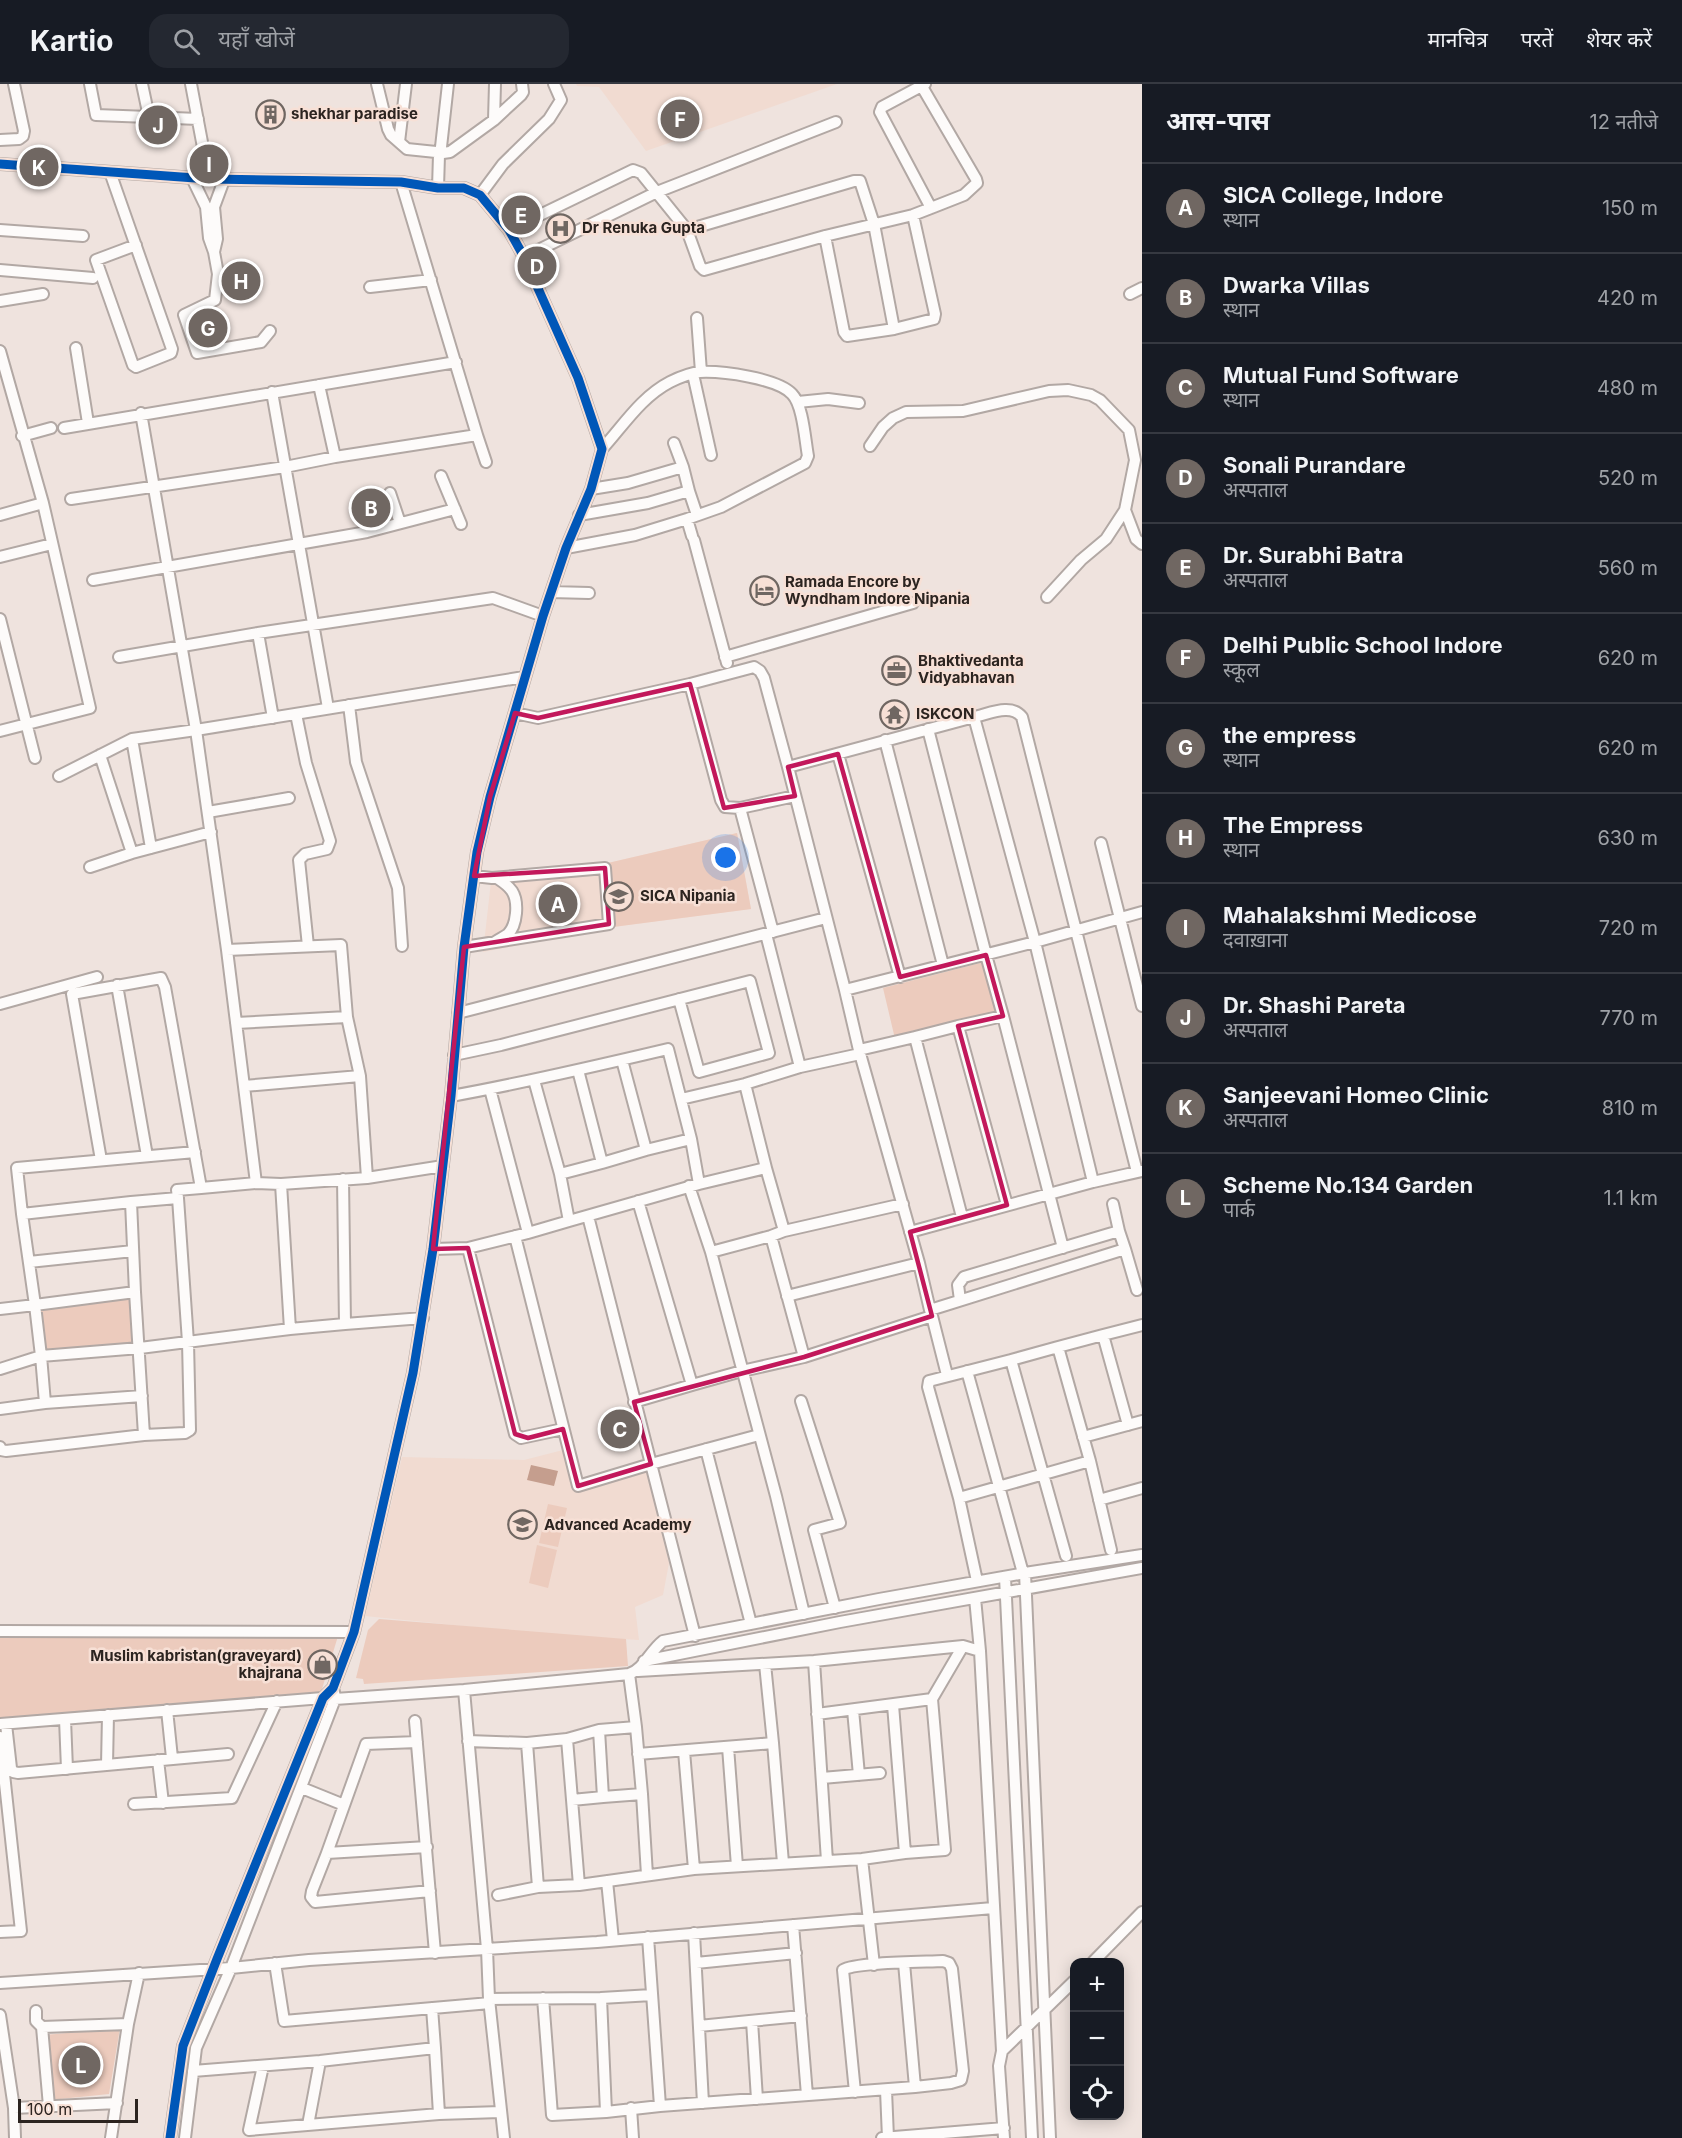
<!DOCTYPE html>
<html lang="hi">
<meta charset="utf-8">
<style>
:root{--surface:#171b24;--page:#242831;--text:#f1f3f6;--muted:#9ea1a6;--line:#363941;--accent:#706762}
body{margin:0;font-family:Inter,"Noto Sans Devanagari",sans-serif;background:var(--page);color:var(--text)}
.controls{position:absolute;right:18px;bottom:18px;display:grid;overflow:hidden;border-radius:12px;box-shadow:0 3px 15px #0003}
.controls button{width:54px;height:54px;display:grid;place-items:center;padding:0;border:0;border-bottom:2px solid var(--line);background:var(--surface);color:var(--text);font:30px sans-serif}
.scale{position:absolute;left:18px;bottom:15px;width:120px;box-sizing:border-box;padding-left:6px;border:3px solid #2c2420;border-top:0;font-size:16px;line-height:21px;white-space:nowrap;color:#2c2420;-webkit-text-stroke:4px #f7e0d6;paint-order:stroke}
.you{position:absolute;left:726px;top:774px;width:21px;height:21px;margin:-15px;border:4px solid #fff;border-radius:50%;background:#1a73e8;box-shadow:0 0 0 9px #1a73e833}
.badge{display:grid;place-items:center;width:39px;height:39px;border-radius:50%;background:var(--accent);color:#fff;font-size:20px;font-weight:700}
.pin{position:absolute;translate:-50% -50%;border:3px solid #fff;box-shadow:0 2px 6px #0006}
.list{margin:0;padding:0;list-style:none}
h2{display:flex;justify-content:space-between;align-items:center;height:78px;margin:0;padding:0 24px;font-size:26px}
h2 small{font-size:20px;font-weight:400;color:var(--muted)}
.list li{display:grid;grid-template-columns:39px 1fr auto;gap:18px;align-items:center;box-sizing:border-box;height:90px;padding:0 24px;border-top:2px solid var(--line)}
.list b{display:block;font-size:22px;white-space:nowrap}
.list p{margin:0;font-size:20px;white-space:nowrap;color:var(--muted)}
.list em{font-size:20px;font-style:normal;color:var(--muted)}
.icon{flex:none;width:33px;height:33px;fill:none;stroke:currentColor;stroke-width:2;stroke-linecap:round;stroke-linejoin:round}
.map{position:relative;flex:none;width:1142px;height:2054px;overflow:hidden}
header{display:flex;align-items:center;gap:36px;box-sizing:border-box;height:84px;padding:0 30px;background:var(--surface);border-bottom:2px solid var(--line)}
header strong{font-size:28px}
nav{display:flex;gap:33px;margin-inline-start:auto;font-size:21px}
.search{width:420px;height:54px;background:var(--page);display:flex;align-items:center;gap:15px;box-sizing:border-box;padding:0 21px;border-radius:18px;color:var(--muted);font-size:22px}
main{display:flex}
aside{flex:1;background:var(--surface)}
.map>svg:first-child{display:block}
.built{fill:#f1dbd1}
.green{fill:#eccbbd}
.water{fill:#c59e8e}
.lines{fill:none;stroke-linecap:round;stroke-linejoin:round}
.minor-casing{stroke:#b2a8a4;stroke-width:14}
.minor{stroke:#fdfbfa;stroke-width:10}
.cycleway-casing{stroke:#f7e0d6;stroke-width:13}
.cycleway{stroke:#0057b8;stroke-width:9}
.marked{fill:none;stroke:#c2185b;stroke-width:4.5;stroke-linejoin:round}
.labels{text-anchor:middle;stroke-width:5;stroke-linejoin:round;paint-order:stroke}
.poi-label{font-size:15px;font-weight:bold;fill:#2c2420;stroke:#f7e0d6;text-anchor:start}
</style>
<header>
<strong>Kartio</strong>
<div class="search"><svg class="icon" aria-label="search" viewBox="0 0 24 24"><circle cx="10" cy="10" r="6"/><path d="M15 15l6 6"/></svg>यहाँ खोजें</div>
<nav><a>मानचित्र</a><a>परतें</a><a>शेयर करें</a></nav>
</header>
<main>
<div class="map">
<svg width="1142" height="2054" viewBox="0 0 1142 2054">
<rect width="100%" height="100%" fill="#efe3de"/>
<path class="built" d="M576,0H837L646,67L599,3L577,2Z
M737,749L751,825L613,843L483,868L492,789L608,779Z
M563,1366L575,1403L647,1383L669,1479L663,1511L635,1523L639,1556L542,1550L365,1532L402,1373L524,1376Z"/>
<path class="green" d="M737,749L751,825L613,843L608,779Z
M988,877L1004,932L896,959L883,904Z
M134,1213L138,1266L46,1275L40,1224Z
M548,1420L567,1424L558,1463L539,1459Z
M537,1461L557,1466L548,1504L529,1499Z
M379,1535L626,1555L628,1582L364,1600L363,1595L356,1594L368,1546Z
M0,1551L338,1552L322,1605L319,1608L0,1634Z
M120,1944L109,2010L50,2016L45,1951Z"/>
<path class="water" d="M531,1381L558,1387L554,1402L527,1396Z"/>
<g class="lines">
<defs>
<path id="minor" d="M90,0L96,31L149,33
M142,0L149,33L198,35
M191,0L209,95
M377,0L388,45L391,51L399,58
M406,0L399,58L407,65L436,68
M921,1L976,95L977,99L964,111L931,124
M494,36L495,0
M0,56L19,55L23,52L24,47L14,0
M441,63L448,0
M443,69L450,68L494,36L521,11L523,8L522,0
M0,80L209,95L401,98L438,104H464L480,111L509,146L524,173L578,294L602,365L591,405L566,464L543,532L490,713L477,768L464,863L451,1012L433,1165L413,1289L354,1548L333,1604L323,1614L217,1875L183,1962L170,2054
M110,88L172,265L171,269L136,283L133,281L96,176L136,161
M192,94L206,123L209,154L214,168L218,190L215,216L184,231L197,269L261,258L270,247
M438,104L439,71
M480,111L503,80L549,35L561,16L554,0
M0,146L83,152
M509,146L633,86L641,89L687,146L700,182L704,186L825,152L913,131
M687,146L854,97H860L874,140L894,245
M825,152L844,248L847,252L894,245L934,235L935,230L913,131L931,124L880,28L882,23L925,0
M214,168L217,155L214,123L224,96
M524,173L657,108L836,38
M0,186L93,194
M370,203L431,196
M1130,210L1142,204
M0,217L43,210
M697,234L701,288
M76,264L88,339
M0,267L43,419
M693,290L711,371
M319,301L335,373
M272,308L328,624
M798,318L828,315L859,319
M64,344L456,278
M477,351L486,378
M22,352L51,344
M674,359L683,383
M870,362L883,343L893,334L906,328L963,327L1049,307L1068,306L1091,311L1100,316L1129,346L1135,376L1125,426L1136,455L1142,460
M441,392L461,440
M689,407L697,431
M390,409L400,439
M71,415L285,383L335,373L477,351L401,98
M0,431L43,419L90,624L0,647
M579,431L648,419L689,407L683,383L628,399L591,405
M687,435L692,452
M694,456L727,579
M566,464L635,451L687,435L721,423L805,379L808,372C805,356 803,321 792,310C777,294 722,287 700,288C691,289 678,294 670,298C641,313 623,342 602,365
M0,473L52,460
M93,496L367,448L455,425
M551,508L589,509
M1047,513L1081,476L1106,455L1125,426
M0,535L35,674
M258,549L273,634
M119,573L258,549L493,514L543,532
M725,573L913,519
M690,600L721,716L725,723L740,724L795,712
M349,621L356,678L398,804L402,862
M515,629L538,634L690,600L754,583L760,587L764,594L788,683L974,633L1035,858L1142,828
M296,630L306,679L330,757L327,765L305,770L299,776L308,862
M974,633C989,630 1011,619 1022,633L1137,1088
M928,645L986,871L1003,932L958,942L1007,1121
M132,655L151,764
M885,656L943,881
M838,670L900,893
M100,671L132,769
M788,683L845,906L1035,858L1093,1098L910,1148
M59,692L132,655L196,646L524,593
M740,724L773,848
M208,728L289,714
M1101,759L1142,922
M90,783L132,769L211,748
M495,858C499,855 504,853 508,850C517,841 519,818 512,807C508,801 503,798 497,794
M464,863L609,840L605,784L492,794L474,792
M227,866L341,861L347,933L360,992L367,1094
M117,901L147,1072
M845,906L859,966L915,953L962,1133
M0,920L97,893
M458,929L826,834
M1003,932L1063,1164
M236,939L347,933
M915,953L958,942
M859,966L919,1179L930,1226L1125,1165L1119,1147L964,1193L958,1201L960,1216
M454,971L501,961L750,897L769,969L699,988L679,915
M800,983L860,970
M578,986L602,1079L646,1066
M534,996L560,1090L602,1079
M745,1000L766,1084
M244,1002L360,992
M490,1005L528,1149L569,1137
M451,1012C524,999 596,982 668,965L691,1055L646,1066L622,976
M681,1015L745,1000L800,983L766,850
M101,1076L72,910L161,894L165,903L201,1104L256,1099L227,866L196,646L141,329
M560,1090L569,1137L699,1100L691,1055
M1093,1098L1142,1087
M256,1099L281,1100
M699,1100L766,1084L784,1147L771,1152L804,1273L932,1232L947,1291
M689,1102L711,1168L776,1412L804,1530
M178,1114L177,1106L201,1104
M1113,1120L1119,1147
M588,1132L651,1380L759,1351
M784,1147L903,1120
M528,1149L468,1164L515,1350L521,1354L563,1345
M515,1152L578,1402L651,1380L695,1552
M433,1165L468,1164
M1125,1165L1137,1206
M711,1168L771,1152
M29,1178L133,1167
M787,1212L919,1179
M0,1225L35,1221L22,1130
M345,1240L423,1234
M290,1245L345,1240L343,1095
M1103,1251L1142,1241
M1058,1263L1103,1251L1128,1341
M1011,1276L1058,1263L1090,1377L1111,1466
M0,1285L41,1272L35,1221L135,1208
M967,1287L1023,1489
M692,1301L742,1287L804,1273
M801,1317L840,1439L814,1446L835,1524
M634,1318L692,1301L638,1117
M45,1319L41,1272L140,1264L290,1245L281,1100L367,1094L443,1082
M0,1325L45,1319L142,1312
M144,1351L135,1208L131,1118L22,1130L17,1084L195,1068
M1083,1353L1142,1337
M0,1363L1,1366L6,1367L144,1351L185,1349L190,1346L188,1258L178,1114L131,1118
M706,1365L751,1540
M959,1414L1090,1377
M1099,1416L1142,1404
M1025,1489L1050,2054
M1005,1493L1032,2054
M977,1497L959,1414L928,1303L929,1297L1011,1276L1066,1472
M975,1514L980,1567L1002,1967
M0,1547L354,1548
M644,1577L840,1538L1142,1484
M814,1577L827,1777
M638,1587L814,1577L963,1562L980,1567
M464,1606L487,1865L489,1915L504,2054
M893,1621L905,1769
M167,1626L172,1674
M853,1626L859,1691
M817,1630L932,1615
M65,1635L67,1685
M415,1637L435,1869
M0,1640L323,1614L335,1615L464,1606L629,1590C644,1585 650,1567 663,1557L879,1515L1025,1489L1142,1471
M6,1640L11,1684L13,1688L18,1689L228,1670
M599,1646L603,1713L642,1710L636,1643
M0,1653L21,1847L0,1848
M567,1655L579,1801
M468,1657L527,1659L567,1655L599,1646L636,1643L629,1590
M417,1658L366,1660L327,1769L427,1763
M773,1659L783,1779
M728,1663L737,1782
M684,1667L694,1785
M638,1670L773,1659L765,1580
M158,1676L163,1719
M107,1681L108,1631
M822,1694L880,1689
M302,1704L344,1721
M642,1710L647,1791
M572,1716L603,1713
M134,1720L232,1714L277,1617
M327,1769L312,1807L311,1813L315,1818L430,1807
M862,1775L874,1881
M607,1797L613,1856
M538,1803L579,1801L694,1785L862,1775L905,1769L945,1766L932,1615L963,1562
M498,1811L538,1803L527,1659
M793,1841L807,2011
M694,1849L703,2019
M648,1853L660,2022
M1093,1878L1142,1828
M275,1879L284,1937L490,1919
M696,1879L796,1869
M904,1879L915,2003
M0,1899L231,1884L309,1876L597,1858L993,1824
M543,1914L552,2031L606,2028
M601,1914L652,1911
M489,1915L601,1914L606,2028L660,2022L915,2003L951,1999L961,1996L963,1987L952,1885L949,1879L943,1877C925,1878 855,1878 843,1886L855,2008
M432,1924L435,1964
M36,1927V1937L42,1943L49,2022
M0,1931L14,2024L15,2054
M752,1937L757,2015
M699,1942L801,1932
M42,1943L128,1940
M263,1982L249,2046L439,2030
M193,1987L320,1977L435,1964L439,2030L500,2028
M886,2006L888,2054
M14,2024L117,2019
M631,2024L633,2054
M308,2041L320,1977
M111,2054L128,1940L139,1889
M185,2054L196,1964L231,1884L335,1615L334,1608
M882,2054L1004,2044
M1004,2054L999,1982L1002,1967L1074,1897"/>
</defs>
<use href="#minor" class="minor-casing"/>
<use href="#minor" class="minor"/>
<defs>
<path id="cycleway" d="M0,80L209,95L401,98L438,104H464L480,111L509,146L524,173L578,294L602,365L591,405L566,464L543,532L490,713L477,768L464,863L451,1012L433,1165L413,1289L354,1548L333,1604L323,1614L217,1875L183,1962L170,2054"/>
</defs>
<use href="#cycleway" class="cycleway-casing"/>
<use href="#cycleway" class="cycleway"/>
</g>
<path class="marked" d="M690,600L724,724L795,712L788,683L838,670L900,893L986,871L1003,932L958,942L1007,1121L910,1148L932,1232L804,1273L634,1318L651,1380L578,1402L563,1345L528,1354L515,1350L468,1164L433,1165L464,863L609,840L605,784L474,792L490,713L515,629L538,634Z"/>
<defs>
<symbol id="building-ring" viewBox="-11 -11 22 22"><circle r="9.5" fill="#f7e0d6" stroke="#706762" stroke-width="1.5"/><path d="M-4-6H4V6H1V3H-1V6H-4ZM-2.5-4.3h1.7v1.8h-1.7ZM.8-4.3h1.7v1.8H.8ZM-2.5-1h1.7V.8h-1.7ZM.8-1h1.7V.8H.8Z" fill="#706762"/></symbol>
<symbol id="hospital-ring" viewBox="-11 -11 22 22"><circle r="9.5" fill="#f7e0d6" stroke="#706762" stroke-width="1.5"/><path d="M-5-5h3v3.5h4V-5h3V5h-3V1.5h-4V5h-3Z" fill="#706762"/></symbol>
<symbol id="hotel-ring" viewBox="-11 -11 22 22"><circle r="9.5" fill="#f7e0d6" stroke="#706762" stroke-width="1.5"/><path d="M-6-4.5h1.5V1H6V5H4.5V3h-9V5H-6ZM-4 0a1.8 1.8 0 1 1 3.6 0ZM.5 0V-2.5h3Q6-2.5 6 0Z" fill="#706762"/></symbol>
<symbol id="office-ring" viewBox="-11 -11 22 22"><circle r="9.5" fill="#f7e0d6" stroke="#706762" stroke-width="1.5"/><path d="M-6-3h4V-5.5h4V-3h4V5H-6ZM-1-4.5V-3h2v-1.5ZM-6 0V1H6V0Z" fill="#706762"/></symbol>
<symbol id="temple-ring" viewBox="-11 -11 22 22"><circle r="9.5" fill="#f7e0d6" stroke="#706762" stroke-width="1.5"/><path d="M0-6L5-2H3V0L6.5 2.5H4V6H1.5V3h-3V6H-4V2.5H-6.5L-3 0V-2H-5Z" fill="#706762"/></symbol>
<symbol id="university-ring" viewBox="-11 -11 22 22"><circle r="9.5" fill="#f7e0d6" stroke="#706762" stroke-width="1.5"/><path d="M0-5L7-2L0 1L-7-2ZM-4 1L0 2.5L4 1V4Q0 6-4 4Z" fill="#706762"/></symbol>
<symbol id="shop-ring" viewBox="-11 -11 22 22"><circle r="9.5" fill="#f7e0d6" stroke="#706762" stroke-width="1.5"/><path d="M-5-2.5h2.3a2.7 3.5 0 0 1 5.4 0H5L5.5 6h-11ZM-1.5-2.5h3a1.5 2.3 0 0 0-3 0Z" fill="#706762"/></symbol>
</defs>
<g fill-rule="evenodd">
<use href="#building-ring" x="254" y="14" width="33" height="33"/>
<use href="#hospital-ring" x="544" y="128" width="33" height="33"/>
<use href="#hotel-ring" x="748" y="490" width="33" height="33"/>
<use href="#office-ring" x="880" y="570" width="33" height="33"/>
<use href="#temple-ring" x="878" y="614" width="33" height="33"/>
<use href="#university-ring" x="602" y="796" width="33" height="33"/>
<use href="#university-ring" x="506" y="1424" width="33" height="33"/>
<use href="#shop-ring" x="306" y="1564" width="33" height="33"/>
</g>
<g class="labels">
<g class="poi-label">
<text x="291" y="35">shekhar paradise</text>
<text x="582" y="149">Dr Renuka Gupta</text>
<text x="785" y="503">Ramada Encore by<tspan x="785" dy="17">Wyndham Indore Nipania</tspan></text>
<text x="918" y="582">Bhaktivedanta<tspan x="918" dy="17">Vidyabhavan</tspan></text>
<text x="916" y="635">ISKCON</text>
<text x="640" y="817">SICA Nipania</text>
<text x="544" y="1446">Advanced Academy</text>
<text x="302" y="1577" text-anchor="end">Muslim kabristan(graveyard)<tspan x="302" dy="17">khajrana</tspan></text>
</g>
</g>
</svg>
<div class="controls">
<button>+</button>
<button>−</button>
<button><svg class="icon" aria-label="locate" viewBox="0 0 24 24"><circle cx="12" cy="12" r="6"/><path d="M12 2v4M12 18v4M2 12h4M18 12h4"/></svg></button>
</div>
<div class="scale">100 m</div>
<div class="you"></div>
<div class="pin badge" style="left:558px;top:820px">A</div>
<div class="pin badge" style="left:371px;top:424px">B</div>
<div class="pin badge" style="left:620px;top:1345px">C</div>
<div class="pin badge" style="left:537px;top:182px">D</div>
<div class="pin badge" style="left:521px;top:131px">E</div>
<div class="pin badge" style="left:680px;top:35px">F</div>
<div class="pin badge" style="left:208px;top:244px">G</div>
<div class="pin badge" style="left:241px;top:197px">H</div>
<div class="pin badge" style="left:209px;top:80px">I</div>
<div class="pin badge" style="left:158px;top:41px">J</div>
<div class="pin badge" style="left:39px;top:83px">K</div>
<div class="pin badge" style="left:81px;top:1981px">L</div>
</div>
<aside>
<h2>आस-पास<small>12 नतीजे</small></h2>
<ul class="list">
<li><span class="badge">A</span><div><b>SICA College, Indore</b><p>स्थान</p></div><em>150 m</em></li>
<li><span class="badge">B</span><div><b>Dwarka Villas</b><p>स्थान</p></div><em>420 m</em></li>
<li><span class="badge">C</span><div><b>Mutual Fund Software</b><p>स्थान</p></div><em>480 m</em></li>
<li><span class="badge">D</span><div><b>Sonali Purandare</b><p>अस्पताल</p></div><em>520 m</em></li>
<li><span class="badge">E</span><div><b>Dr. Surabhi Batra</b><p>अस्पताल</p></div><em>560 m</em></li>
<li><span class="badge">F</span><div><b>Delhi Public School Indore</b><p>स्कूल</p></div><em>620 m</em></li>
<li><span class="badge">G</span><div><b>the empress</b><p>स्थान</p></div><em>620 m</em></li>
<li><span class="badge">H</span><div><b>The Empress</b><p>स्थान</p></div><em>630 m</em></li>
<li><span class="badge">I</span><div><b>Mahalakshmi Medicose</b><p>दवाख़ाना</p></div><em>720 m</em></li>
<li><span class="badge">J</span><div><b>Dr. Shashi Pareta</b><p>अस्पताल</p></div><em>770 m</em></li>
<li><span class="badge">K</span><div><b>Sanjeevani Homeo Clinic</b><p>अस्पताल</p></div><em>810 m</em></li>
<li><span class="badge">L</span><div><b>Scheme No.134 Garden</b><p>पार्क</p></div><em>1.1 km</em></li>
</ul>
</aside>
</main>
